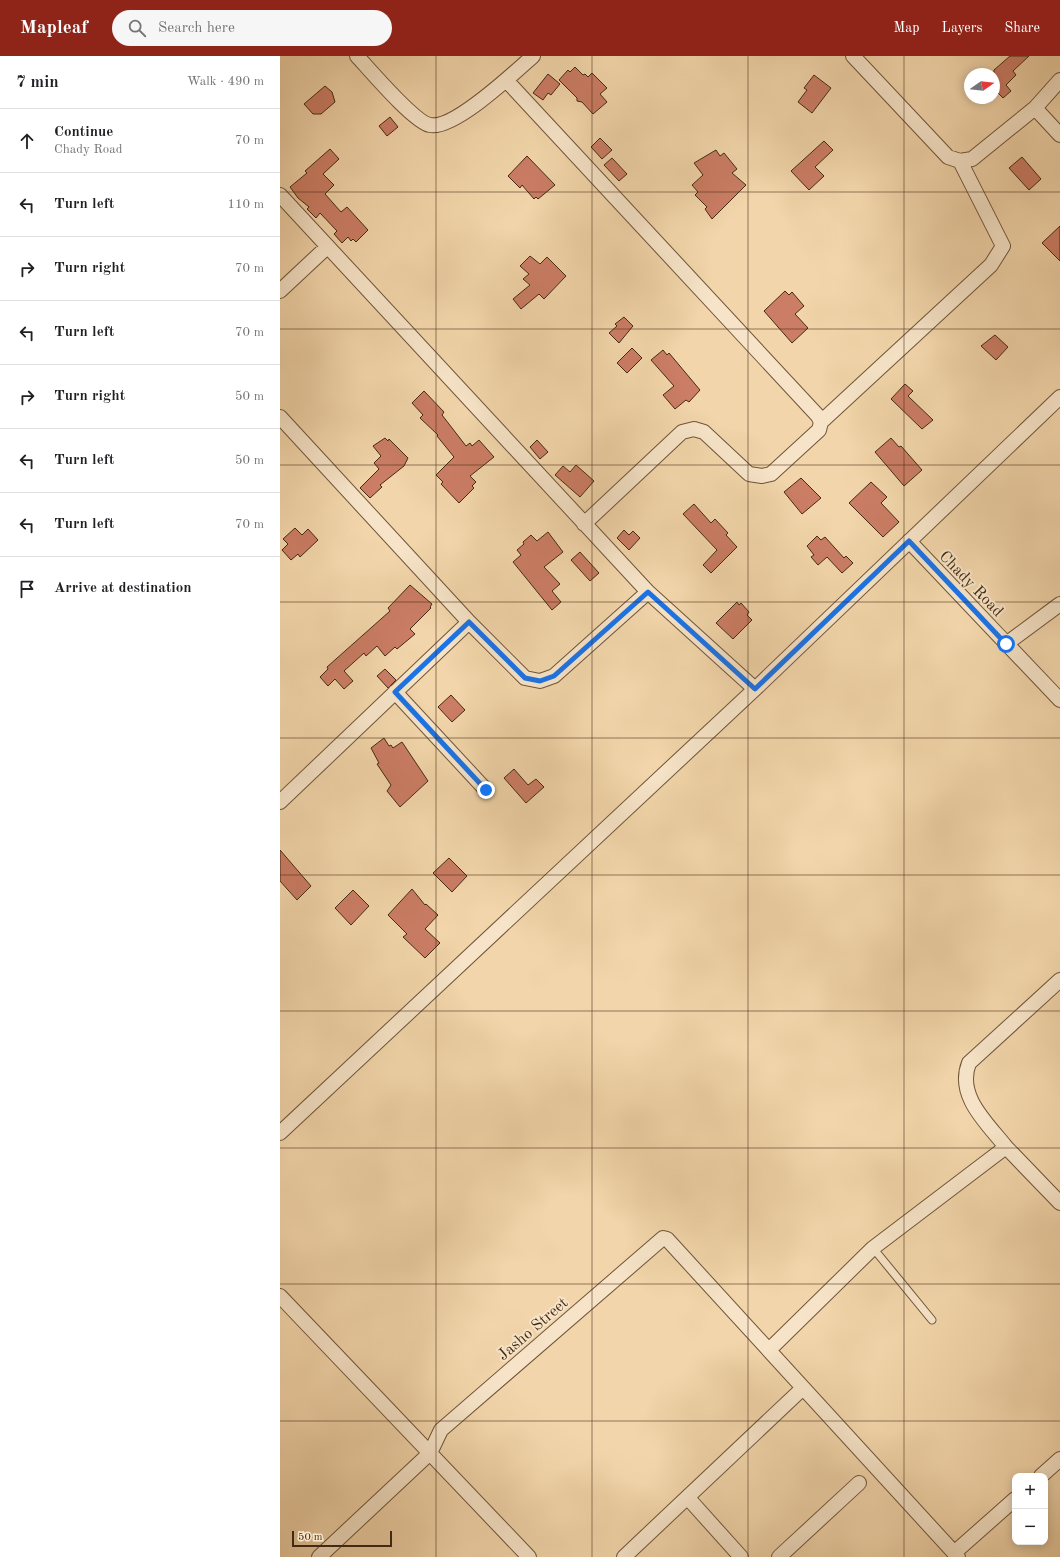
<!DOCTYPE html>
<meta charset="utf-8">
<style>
:root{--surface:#fff;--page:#f6f6f6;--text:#202124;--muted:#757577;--line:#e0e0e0;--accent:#8f2418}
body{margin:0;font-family:"Old Standard TT",serif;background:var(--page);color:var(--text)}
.controls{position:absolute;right:12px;bottom:12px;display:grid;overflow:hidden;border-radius:8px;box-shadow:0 2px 10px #0003}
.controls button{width:36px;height:36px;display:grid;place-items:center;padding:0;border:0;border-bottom:1px solid var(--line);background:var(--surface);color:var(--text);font:20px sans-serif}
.compass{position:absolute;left:684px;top:12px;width:36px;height:36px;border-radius:50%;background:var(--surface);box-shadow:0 2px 10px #0003;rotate:76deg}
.scale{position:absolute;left:12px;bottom:10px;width:100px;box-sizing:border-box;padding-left:4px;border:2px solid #432a13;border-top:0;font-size:11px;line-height:14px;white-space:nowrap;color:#432a13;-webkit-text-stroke:3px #f7e4c8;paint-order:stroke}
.stop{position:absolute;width:12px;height:12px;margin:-9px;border:3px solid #1a73e8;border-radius:50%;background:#fff}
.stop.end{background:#1a73e8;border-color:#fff;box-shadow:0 1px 4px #0008}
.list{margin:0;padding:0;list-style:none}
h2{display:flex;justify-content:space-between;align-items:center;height:52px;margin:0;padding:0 16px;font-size:17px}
h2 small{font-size:13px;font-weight:400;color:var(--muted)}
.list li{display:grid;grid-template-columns:26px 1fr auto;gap:12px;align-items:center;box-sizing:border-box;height:64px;padding:0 16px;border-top:1px solid var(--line)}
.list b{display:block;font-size:15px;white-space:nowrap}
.list p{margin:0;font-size:13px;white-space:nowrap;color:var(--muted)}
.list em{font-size:13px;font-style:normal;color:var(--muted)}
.icon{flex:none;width:22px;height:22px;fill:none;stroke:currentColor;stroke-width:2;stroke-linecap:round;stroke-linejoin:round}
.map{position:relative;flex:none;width:780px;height:1501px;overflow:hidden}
header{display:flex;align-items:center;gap:24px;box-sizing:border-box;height:56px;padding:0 20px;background:var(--accent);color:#fff}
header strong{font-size:19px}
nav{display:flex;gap:22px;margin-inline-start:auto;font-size:14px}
.search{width:280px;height:36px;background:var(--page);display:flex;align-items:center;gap:10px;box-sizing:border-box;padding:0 14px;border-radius:22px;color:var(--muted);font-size:15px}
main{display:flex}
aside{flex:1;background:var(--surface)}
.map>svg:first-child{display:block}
.building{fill:#cb7d65;stroke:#432a13}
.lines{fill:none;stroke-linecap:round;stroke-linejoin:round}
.lane-casing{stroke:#6f5539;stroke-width:9}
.street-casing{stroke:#6f5539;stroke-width:16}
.lane{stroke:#f7e4c8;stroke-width:7}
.street{stroke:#f7e4c8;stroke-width:14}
.route{stroke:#1a73e8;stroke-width:5}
.grid{fill:none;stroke:#432a13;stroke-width:1;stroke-opacity:0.55}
.labels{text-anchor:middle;stroke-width:4;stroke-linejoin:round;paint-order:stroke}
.street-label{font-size:16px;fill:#432a13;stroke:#f7e4c8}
</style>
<header>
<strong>Mapleaf</strong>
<div class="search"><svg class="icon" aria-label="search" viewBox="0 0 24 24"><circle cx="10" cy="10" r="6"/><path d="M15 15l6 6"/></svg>Search here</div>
<nav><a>Map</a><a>Layers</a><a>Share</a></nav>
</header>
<main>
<aside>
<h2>7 min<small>Walk · 490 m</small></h2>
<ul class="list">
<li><svg class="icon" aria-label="ahead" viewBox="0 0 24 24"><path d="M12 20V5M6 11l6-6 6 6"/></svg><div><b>Continue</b><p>Chady Road</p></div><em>70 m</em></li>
<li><svg class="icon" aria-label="left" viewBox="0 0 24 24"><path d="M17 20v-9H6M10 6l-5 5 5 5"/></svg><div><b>Turn left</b></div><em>110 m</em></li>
<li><svg class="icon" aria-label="right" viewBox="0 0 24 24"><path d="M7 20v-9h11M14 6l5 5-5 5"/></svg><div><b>Turn right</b></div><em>70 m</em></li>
<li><svg class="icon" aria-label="left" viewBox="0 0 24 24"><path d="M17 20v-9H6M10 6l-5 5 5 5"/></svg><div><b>Turn left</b></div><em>70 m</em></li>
<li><svg class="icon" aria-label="right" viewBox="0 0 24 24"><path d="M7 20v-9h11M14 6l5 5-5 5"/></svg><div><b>Turn right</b></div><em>50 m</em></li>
<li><svg class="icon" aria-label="left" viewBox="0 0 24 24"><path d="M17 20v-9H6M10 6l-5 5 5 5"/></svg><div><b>Turn left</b></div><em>50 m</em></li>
<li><svg class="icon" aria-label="left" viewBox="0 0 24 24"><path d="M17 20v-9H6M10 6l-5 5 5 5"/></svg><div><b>Turn left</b></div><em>70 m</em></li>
<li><svg class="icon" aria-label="arrive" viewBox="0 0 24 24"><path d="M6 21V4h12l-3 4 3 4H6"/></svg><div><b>Arrive at destination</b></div></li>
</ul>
</aside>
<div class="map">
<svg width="780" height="1501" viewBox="0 0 780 1501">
<rect width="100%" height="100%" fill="#f2d5aa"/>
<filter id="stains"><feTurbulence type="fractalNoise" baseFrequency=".005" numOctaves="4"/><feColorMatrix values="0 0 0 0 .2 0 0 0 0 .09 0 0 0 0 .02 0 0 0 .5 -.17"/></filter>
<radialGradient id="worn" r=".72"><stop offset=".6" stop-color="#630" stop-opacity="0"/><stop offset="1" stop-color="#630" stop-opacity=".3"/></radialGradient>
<path class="building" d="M730,0H749L733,15L736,19L726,29L731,35L723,42L717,36L714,39V14Z
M295,11L303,19L305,18L308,21L312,17L327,32L320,38L327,46L313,58L302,46L297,45V42L279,24L288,14L290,16Z
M268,18L280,28L271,39L268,37L263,44L253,37Z
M534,19L551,32L532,57L518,46L527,34L524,32Z
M45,30L52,36L55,46L41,58H33L24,48Z
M110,61L118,71L107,80L99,70Z
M320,82L332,94L322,103L311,91Z
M544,85L553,94L535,111L544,120L529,134L511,115Z
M50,93L59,103L43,118L54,129L45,138L61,156L67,151L88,174L76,186L73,183L71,185L68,181L62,187L54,178L57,175L40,157L36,162L27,153L29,151L18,142L10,131L27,117L25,115Z
M436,94L440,100L444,97L457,113L452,117L466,129L432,163L425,153L427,151L415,139L418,136L412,129L423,119L414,107Z
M247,100L275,129L258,143L256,141L254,143L242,129L240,132L228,120Z
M742,101L761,123L749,134L729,112Z
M332,102L347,118L339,125L324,109Z
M780,170V205L762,187Z
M250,200L260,208L267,201L286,220L264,243L259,238L241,253L233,243L250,229L243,223L249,218L240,210Z
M505,235L509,239L512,236L524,250L515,258L528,272L512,287L484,255Z
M344,261L353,270L339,287L329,277L337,270L335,268Z
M715,279L728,291L716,304L701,290Z
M352,292L362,302L347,317L337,307Z
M383,294L387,299L389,297L420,334L409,346L406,344L395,353L383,339L394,330L371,304Z
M625,328L633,335L628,340L653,364L642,373L611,343Z
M144,335L164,356L162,359L186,390L190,387L192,390L199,384L214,401L190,420L196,426L192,430L194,432L179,447L161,428L163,426L156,419L174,401L157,380L158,379L140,362L143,359L132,347Z
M105,382L108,385L109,383L128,402L124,410L100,429L102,431L90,442L80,432L99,413L94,407L101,400L93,390Z
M611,382L619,391L621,390L642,414L624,430L595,396Z
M257,384L268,396L260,403L250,391Z
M296,409L314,425L300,441L275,419L283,410L290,416Z
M521,422L541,442L522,458L504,436Z
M591,426L607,441L601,447L619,466L603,481L569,447Z
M414,448L431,467L435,463L448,477L446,479L457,491L431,517L423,509L437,494L403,458Z
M15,472L22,479L28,473L38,484L20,501L18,498L11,504L2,494L8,488L3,483Z
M344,474L349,479L353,475L360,482L349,494L337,482Z
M268,476L283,496L264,511L280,528L272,535L281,546L272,554L233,506L241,499L237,494L244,488L243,486L251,479L257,485Z
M537,480L541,484L545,481L564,502L566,500L573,507L562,517L547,501L538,509L531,501L534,499L527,490Z
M300,496L319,517L310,525L291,504Z
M130,529L152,548L150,551L151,552L130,573L135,578L117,593L115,591L105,600L97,590L86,600L84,597L64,615L73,625L64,633L55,623L48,630L40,621L48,613L47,611L110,555L108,552Z
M457,546L459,549L461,547L469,556L467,559L472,564L453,583L436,567Z
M105,613L116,624L108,632L97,620Z
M171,639L185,654L172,666L158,651Z
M104,682L109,690L111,689L113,692L122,686L148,725L120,751L107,735L111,729L97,708L99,707L91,692Z
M234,713L248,729L256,723L264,731L246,747L224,722Z
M0,794L31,830L17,844L0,825Z
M169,802L187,820L172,836L153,817Z
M132,833L145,849L146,848L158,859L145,873L160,887L145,902L123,881L127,878L108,859Z
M73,834L89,850L71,869L55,852Z"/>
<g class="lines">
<defs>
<path id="lane" d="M593,1192L652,1264"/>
<path id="street" d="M77,0C90,14 134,66 150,69C174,74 235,16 253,0
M573,0L668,101L680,105L692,103L755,52
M226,24L538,360L541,366L539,374L491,418L482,420L469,418L424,376L414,373L402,376L304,468
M780,24L755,52L780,79
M0,139L368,536L475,633
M0,235L47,191
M0,361L189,566L245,622L260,625L274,620L368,536
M541,366L711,209L723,190L680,105
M629,485L780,644
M726,588L780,548
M115,636L206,734
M0,746L189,566
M0,1077L475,633L780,341
M726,1091C707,1067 676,1040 689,1007L780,924
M0,1240L249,1501
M489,1294L593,1192L726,1091L780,1147
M761,1420L780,1403
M408,1442L461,1501
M674,1497L735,1443
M39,1501L150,1397L161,1374L383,1182L387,1183L678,1501
M344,1501L523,1332
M499,1501L579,1427"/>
</defs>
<use href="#lane" class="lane-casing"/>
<use href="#street" class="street-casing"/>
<use href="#lane" class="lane"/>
<use href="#street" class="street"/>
</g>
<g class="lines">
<path class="route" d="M206,734L115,636L189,566L245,622L260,625L274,620L368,536L475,633L629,485L726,588"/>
</g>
<path class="grid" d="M156,0V1501M312,0V1501M468,0V1501M624,0V1501M0,136H780M0,273H780M0,409H780M0,546H780M0,682H780M0,819H780M0,955H780M0,1092H780M0,1228H780M0,1365H780"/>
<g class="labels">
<g class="street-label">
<text transform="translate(692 527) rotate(46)" y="6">Chady Road</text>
<text transform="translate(252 1272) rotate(-41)" y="6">Jasho Street</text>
</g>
</g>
<rect width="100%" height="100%" filter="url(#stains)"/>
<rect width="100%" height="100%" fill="url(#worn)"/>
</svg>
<div class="controls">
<button>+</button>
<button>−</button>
</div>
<svg class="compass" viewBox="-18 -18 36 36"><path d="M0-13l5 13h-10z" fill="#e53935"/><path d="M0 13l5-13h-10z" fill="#757577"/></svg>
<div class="scale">50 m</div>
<div class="stop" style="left:726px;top:588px"></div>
<div class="stop end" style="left:206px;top:734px"></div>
</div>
</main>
